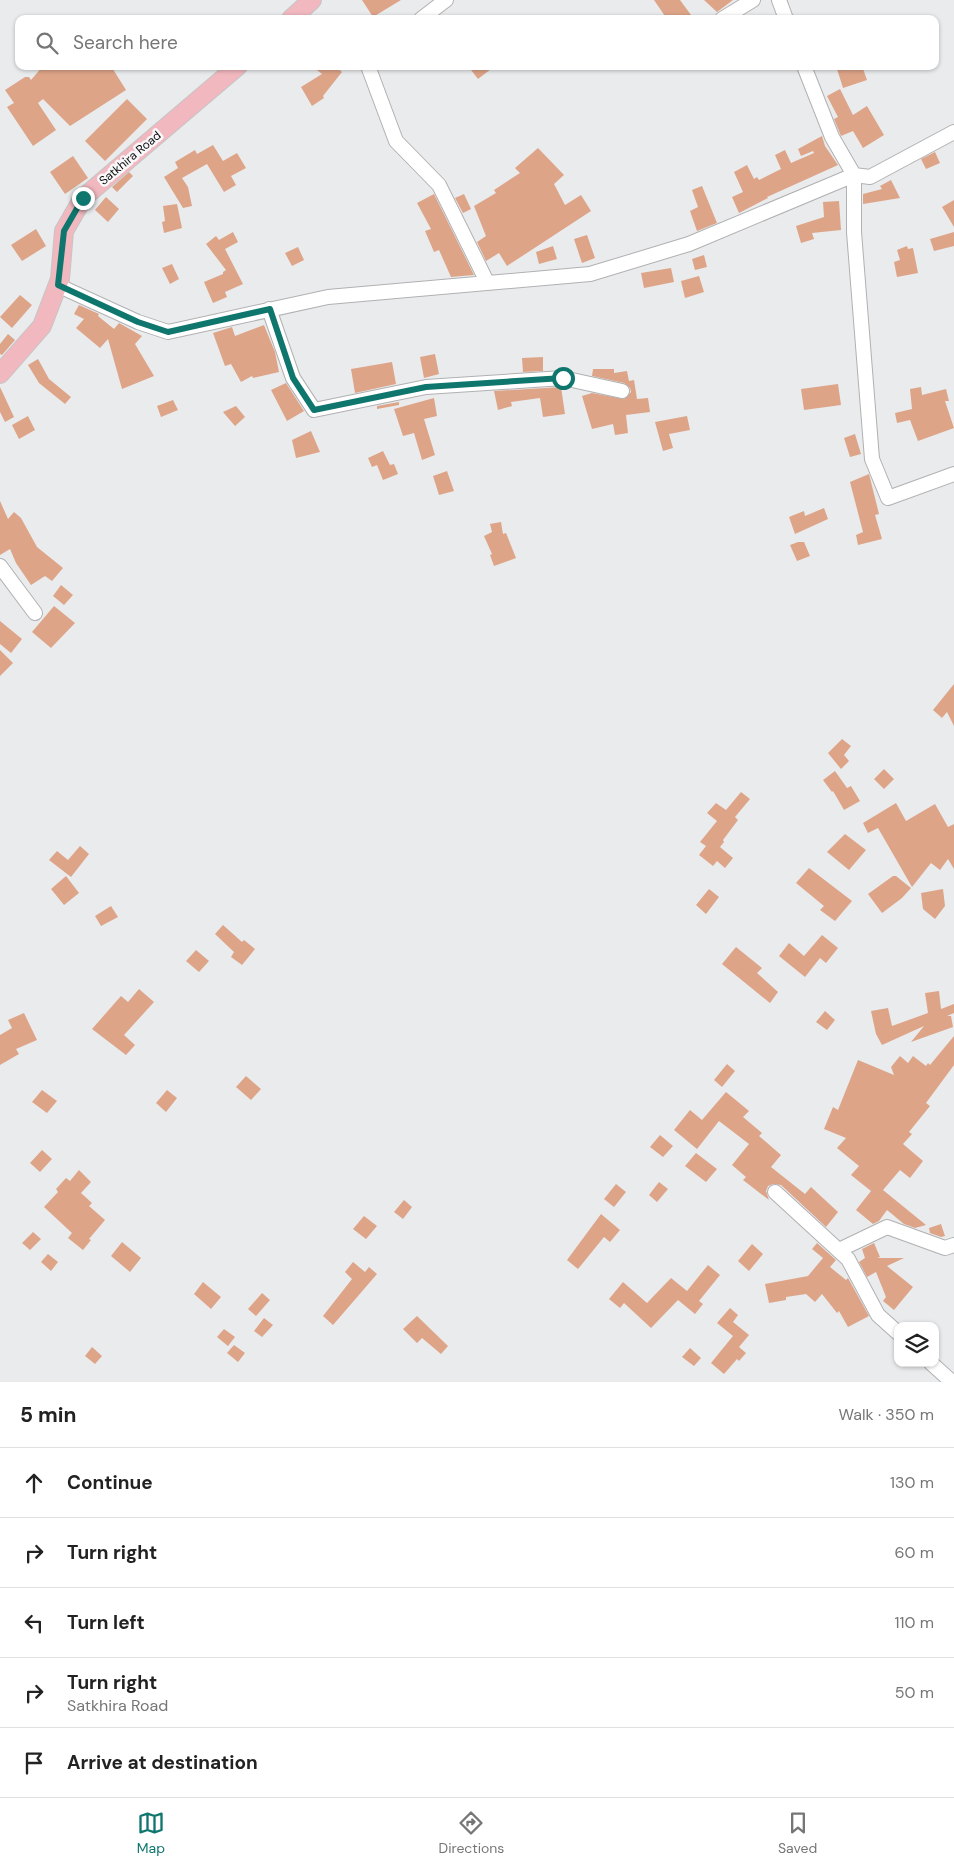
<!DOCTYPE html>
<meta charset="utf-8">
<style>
:root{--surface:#fff;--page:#f6f6f6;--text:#222;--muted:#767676;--line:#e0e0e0;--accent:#0f766e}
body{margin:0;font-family:"DM Sans",sans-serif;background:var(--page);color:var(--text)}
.controls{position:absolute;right:15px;bottom:15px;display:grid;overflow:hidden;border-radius:10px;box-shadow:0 1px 4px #0004}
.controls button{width:45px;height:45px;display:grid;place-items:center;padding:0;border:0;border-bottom:1px solid var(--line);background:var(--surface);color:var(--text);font:25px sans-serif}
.stop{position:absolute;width:15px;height:15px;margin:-11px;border:4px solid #0f766e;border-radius:50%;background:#fff}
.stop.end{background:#0f766e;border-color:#fff;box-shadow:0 1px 5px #0008}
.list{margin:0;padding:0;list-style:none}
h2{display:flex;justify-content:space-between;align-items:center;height:65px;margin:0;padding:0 20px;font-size:21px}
h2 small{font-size:16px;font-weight:400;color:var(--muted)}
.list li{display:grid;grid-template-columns:32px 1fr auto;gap:15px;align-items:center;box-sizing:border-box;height:70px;padding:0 20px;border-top:1px solid var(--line)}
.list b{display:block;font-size:19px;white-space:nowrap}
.list p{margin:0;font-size:16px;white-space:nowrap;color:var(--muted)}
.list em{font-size:16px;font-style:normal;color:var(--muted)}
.icon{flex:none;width:28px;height:28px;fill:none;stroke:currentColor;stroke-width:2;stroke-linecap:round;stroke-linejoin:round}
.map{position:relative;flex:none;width:954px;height:1382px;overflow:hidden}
.search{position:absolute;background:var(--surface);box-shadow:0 1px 4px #0004;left:15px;right:15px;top:15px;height:55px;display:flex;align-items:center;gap:12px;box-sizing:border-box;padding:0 18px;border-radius:10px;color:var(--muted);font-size:19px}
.sheet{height:415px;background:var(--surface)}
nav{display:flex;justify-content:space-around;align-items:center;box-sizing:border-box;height:70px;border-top:1px solid var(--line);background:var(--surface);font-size:14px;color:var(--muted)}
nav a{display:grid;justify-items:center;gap:2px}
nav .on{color:var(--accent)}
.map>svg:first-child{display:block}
.building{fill:#dda488}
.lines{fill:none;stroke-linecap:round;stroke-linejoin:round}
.minor-casing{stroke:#b1b1b3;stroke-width:16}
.major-casing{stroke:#c5c5c5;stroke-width:20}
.minor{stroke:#fff;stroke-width:14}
.major{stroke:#f1b8bf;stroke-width:18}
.route{stroke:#0f766e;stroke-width:6}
.labels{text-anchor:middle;stroke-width:5;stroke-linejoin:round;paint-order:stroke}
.street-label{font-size:12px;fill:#0d0d0e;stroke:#f8f8fa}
</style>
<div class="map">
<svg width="954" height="1382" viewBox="0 0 954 1382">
<rect width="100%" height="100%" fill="#eaebed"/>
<path class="building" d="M362,0H401L373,17Z
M654,0H680L694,19H667Z
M704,0H733L717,12Z
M43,66H111L126,90L70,126L43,99L38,103L56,130L33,146L7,107L14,103L5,90L25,77H29L31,80Z
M312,66H335L342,72L323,96L324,98L312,106L301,87L322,74Z
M468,66H495L478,79Z
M845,66H862L867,80L843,88L837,69Z
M840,89L853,115L867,106L884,135L863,148L853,131L841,136L834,119L838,117L827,96Z
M127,99L147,119L105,161L85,141Z
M822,136L825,146L838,165L767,197L768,198L739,213L732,197L743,192L734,172L747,165L754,179L757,177L759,180L781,169L775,155L785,150L791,163L814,153L813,151L801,156L798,149Z
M213,145L223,161L237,153L246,168L231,176L236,185L224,192L207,164L182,178L188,187L192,206L183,208L164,177L178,168L175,162L195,150L197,154Z
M538,148L564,175L554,184L565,205L581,195L591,211L507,266L499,253L486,261L477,242L486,236L474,206L496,193L494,190L520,173L515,168Z
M935,152L940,163L926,169L921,159Z
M73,156L88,178L65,194L50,172Z
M129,172L133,176L117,192L112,187Z
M891,180L900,198L863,204V194L882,189L880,186Z
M702,186L717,223L697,231L690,211L698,207L692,190Z
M434,194L474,275L451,277L439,250L434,252L425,231L431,229L417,203Z
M464,194L471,209L463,213L455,198Z
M106,197L119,209L108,222L95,210Z
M954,200V227L942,207Z
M839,201L841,230L812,233L814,239L801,243L796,226L824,217L823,202Z
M177,204L182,228L164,233L162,222L165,221L163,206Z
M36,229L46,246L22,261L11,245Z
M233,232L238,242L225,249L243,284L225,292L227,297L213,303L204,282L223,274V272L226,270L206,244L216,236L219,240Z
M954,232V246L934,251L930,239Z
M587,235L595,258L582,263L574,239Z
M553,246L557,259L539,264L536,252Z
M907,246L908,249L913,248L918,273L897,277L894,262L900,260L897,250Z
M298,247L304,260L292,266L285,253Z
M704,255L707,267L695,270L692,259Z
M172,264L179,279L170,284L162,268Z
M671,268L674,282L644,288L641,273Z
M699,276L704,292L685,298L681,281Z
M20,295L32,305L12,328L0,317Z
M79,305L99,314L98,316L114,329L119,323L142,336L135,344L154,376L122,389L108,339L100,348L76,328L84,319L74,314Z
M264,325L275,352L279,372L253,378L252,376L241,382L231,364L225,366L213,333L232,327L235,336Z
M8,334L15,340L2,355L0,354V344Z
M435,354L439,374L424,378L420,357Z
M543,357V371L523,372L522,358Z
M38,359L49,379L71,397L65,404L39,383L28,365Z
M392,362L396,384L355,393L351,369Z
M593,369H614V373L627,371L629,381L634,380L637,399L648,398L650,412L626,415L628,433L615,435L613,424L592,429L582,396L592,393L624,399L631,392L630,388L624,383L592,376Z
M286,383L304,411L287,421L271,390Z
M838,384L841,405L804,410L801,389Z
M0,387L14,417L5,422L0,412Z
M561,387L565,414L543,417L540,398L511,402L512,406L498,410L494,391Z
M921,387L922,395L946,389L949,401H945L954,428L918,441L910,420L897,423L895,413L912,409L910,389Z
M434,398L437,416L424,419L435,455L422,460L414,433L403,436L394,409Z
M173,400L178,410L161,417L157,406Z
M399,402V405L377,409V406Z
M236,406L245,417L235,426L223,412Z
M28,416L35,430L19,439L12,425Z
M687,416L690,430L669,434L673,448L663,451L655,422Z
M311,431L320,452L296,458L292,440Z
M855,434L861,454L850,457L844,438Z
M383,451L390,465L394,464L398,474L383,480L377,465L372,467L368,458Z
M447,471L454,491L439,495L433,476Z
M869,474L879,514L875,515L882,539L858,545L856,535L863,532L850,482Z
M0,501L8,519L14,512L21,518L37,547L63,568L52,581L45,576L31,585L16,563L10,549L0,555Z
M824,508L828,519L795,534L789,517L804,511L805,516Z
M501,522L503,534L506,533L516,558L494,566L490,555L492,554L484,536L492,532L490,524Z
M798,542H804L810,556L797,561L790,545Z
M61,585L73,595L64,605L53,596Z
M54,606L75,623L51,648L32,632Z
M0,621L22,639L11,653L0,644Z
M0,650L13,663L0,676Z
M954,684V726L947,712L942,718L933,710Z
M842,739L851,746L844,755L849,761L841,769L828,753Z
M884,769L894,779L884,789L874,779Z
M835,771L847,788L851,786L860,801L844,810L833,791L832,792L823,780Z
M741,792L750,799L735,817L738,820L723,840L724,842L720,847L733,858L725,868L717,861L713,866L699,855L706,846L700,842L717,821L707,813L716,803L726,810Z
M896,803L906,821L935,804L948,827L954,824V869L948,859L940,870L931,863L912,887L878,828L868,833L863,823Z
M845,834L866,850L849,870L827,852Z
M80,846L89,854L71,877L49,860L57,851L68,860Z
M809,868L852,901L835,921L820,910L824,906L796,883Z
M66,876L79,893L64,905L51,889Z
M893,876H896L911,888L902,898L882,913L868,894Z
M709,889L719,897L706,914L696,905Z
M943,889L945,906L935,919L923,909L921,893Z
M111,906L118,917L101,926L95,916Z
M223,925L242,942L244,940L255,949L242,965L231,957L234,952L215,934Z
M822,935L838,948L826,963L820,958L805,977L779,956L789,943L804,956Z
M736,947L762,968L757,973L778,992L770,1003L722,964Z
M196,950L209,961L199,972L186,961Z
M139,989L154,1002L124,1035L135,1045L126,1055L92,1029L121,996L128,1002Z
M939,991L941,1009L954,1004V1013L947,1016H951L953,1027L911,1042L924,1026L882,1045L876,1034L871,1011L888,1008L892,1026L928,1013L925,993Z
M825,1011L835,1020L827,1030L816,1022Z
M24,1013L37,1040L16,1049L19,1054L0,1065V1035L12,1028L8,1020Z
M954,1036V1065L926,1103L930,1106L909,1132L912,1134L903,1144L923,1161L910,1178L900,1170L883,1190L926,1225L915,1228L904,1224L887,1210L879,1221L873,1224L856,1210L871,1191L851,1175L859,1166L837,1148L846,1138L824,1129L833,1107L838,1110L858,1060L894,1075L891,1067L900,1056L908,1063L913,1056L926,1066L928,1063L930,1065Z
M727,1064L735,1071L722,1087L714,1080Z
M246,1076L261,1089L251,1100L236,1087Z
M42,1090L57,1101L47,1113L32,1102Z
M167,1090L177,1098L166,1112L156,1103Z
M726,1092L749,1111L743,1117L762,1133L759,1136L781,1155L771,1167L805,1194L811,1187L838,1212L826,1227L781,1185L773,1184L768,1186L766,1191L769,1200L743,1180L746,1177L732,1165L749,1144L719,1121L697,1149L674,1130L690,1110L702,1120Z
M660,1135L673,1146L663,1157L650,1147Z
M42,1150L52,1159L40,1172L30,1163Z
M696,1153L717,1169L706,1182L685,1166Z
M79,1170L91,1182L81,1193L92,1203L89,1206L105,1220L89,1239L91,1240L83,1250L68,1238L72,1233L44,1207L58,1192L56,1189L66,1178L70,1181Z
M659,1182L668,1189L657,1202L649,1195Z
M616,1184L626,1192L614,1207L604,1199Z
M404,1200L412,1207L403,1219L394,1212Z
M601,1214L620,1230L610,1242L604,1237L578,1269L567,1260Z
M364,1216L377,1226L366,1239L353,1229Z
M941,1224L945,1236L941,1237L930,1233L929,1228Z
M33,1232L41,1239L30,1250L22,1243Z
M122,1242L141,1258L130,1272L111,1256Z
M817,1243L836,1260L830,1267L846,1280L848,1278L869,1316L848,1327L839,1311L837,1313L822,1294L815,1302L806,1294L786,1297V1300L769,1303L765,1284L808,1276L823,1258L812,1249Z
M874,1243L880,1257L877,1258H904L887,1266L913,1287L894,1310L883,1301L886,1297L876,1272L867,1277L859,1262L865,1258L862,1249Z
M752,1244L763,1254L749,1271L738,1261Z
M48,1254L58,1262L51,1271L41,1262Z
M353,1262L365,1272L369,1267L377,1274L333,1325L323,1316L352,1279L345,1272Z
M708,1265L720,1275L699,1301L703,1304L695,1314L678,1300L651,1328L624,1303L620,1308L609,1299L623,1282L647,1303L671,1278L687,1291Z
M203,1282L221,1297L211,1309L194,1294Z
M262,1293L270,1300L256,1316L248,1309Z
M730,1308L738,1315L733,1322L749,1335L739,1347L746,1353L739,1361L737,1359L724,1374L711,1363L733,1336L717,1323Z
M417,1316L448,1346L441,1354L422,1338L417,1343L403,1329Z
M264,1318L273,1325L262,1337L254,1331Z
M224,1329L235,1337L228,1346L217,1337Z
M234,1345L245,1353L238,1362L227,1353Z
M92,1347L102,1356L95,1364L85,1356Z
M690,1348L701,1358L694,1366L682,1357Z"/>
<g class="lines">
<defs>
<path id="minor" d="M779,0L786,19
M421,19L446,0
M722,19L753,0
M368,66L396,141L439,185L487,282
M804,66L832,137L854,175V232L872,459L888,498L954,474
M57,285L138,322L168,332L328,297L590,274L689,244L854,175L870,177L954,132
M269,309L293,378L314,410L426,387L563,378L622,391
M0,566L35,613
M775,1192L848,1259L878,1315L898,1333
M839,1250L887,1227L945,1248L954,1245
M931,1363L952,1382"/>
<path id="major" d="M291,19L312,0
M0,374L42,326L60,279L64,231L83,198L238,66"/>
</defs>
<use href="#minor" class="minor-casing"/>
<use href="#major" class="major-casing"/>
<use href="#minor" class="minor"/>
<use href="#major" class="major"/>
</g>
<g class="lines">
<path class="route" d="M83,198L64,231L58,285L138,322L168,332L270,309L293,378L314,410L426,387L563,378"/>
</g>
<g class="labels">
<g class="street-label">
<text transform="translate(130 158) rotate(-40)" y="4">Satkhira Road</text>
</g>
</g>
</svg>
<div class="controls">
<button><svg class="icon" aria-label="layers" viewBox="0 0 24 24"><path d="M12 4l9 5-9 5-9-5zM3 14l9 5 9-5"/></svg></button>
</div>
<div class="stop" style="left:563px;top:378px"></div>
<div class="stop end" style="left:83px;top:198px"></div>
<div class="search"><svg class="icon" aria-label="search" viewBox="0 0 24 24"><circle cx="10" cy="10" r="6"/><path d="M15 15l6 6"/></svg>Search here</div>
</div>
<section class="sheet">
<h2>5 min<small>Walk · 350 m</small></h2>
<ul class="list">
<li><svg class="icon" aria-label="ahead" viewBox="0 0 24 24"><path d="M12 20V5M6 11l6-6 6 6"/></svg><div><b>Continue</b></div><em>130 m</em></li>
<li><svg class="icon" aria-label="right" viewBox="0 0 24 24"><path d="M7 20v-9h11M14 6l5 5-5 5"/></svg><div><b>Turn right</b></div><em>60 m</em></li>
<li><svg class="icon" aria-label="left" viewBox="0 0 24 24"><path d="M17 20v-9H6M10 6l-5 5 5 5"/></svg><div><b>Turn left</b></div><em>110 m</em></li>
<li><svg class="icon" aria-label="right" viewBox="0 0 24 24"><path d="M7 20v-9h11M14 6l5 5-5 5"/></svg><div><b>Turn right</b><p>Satkhira Road</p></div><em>50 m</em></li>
<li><svg class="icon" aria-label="arrive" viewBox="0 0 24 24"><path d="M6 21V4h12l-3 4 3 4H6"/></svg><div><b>Arrive at destination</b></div></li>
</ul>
</section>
<nav>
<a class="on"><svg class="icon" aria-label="map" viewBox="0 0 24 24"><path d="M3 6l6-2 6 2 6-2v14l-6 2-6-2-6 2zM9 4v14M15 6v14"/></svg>Map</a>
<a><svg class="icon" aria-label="directions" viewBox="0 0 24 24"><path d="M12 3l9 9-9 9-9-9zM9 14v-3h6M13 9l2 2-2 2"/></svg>Directions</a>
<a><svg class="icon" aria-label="saved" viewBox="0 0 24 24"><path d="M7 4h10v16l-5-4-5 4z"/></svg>Saved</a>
</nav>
